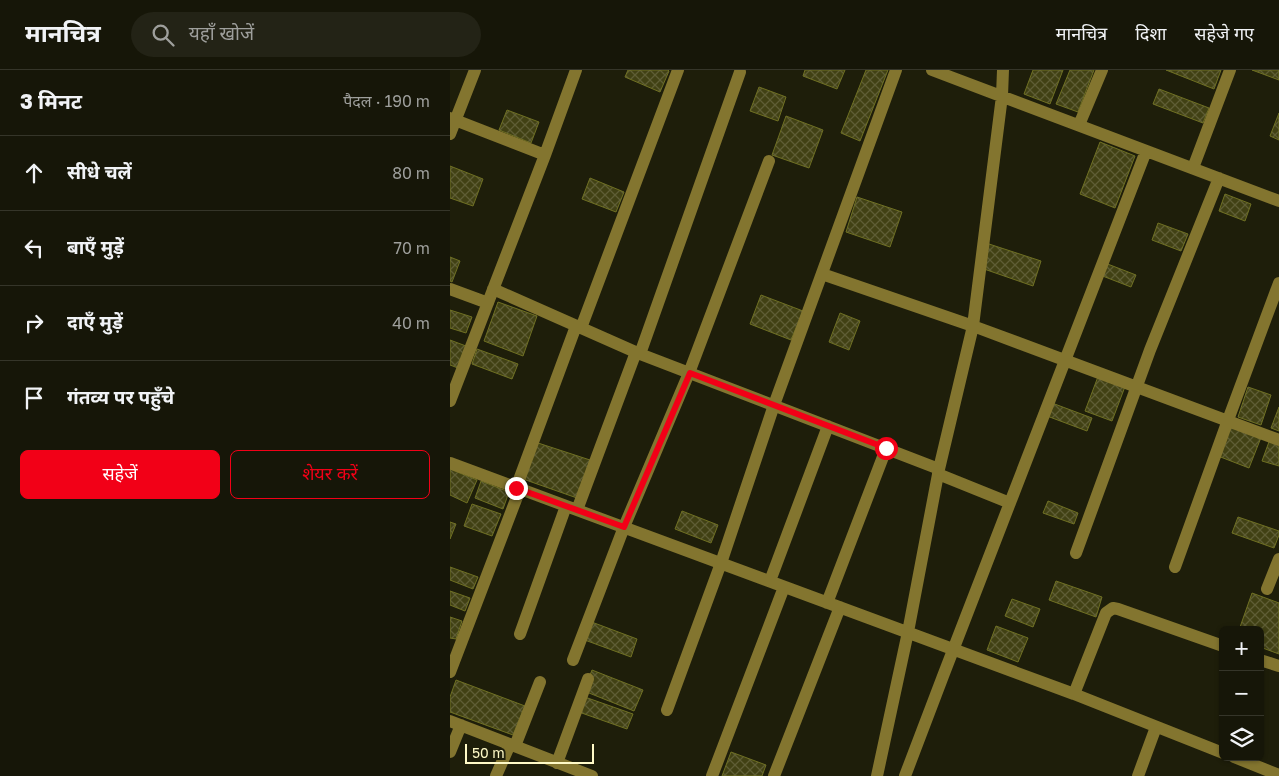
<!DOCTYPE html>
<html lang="hi">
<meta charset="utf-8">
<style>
:root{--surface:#161608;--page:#232316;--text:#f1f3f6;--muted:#9e9f9c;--line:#353529;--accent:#f20017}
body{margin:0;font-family:"Golos Text","Noto Sans Devanagari",sans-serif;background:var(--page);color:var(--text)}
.controls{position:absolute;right:15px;bottom:15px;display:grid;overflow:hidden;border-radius:8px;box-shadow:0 1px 4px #0004}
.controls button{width:45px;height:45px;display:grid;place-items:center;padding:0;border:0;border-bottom:1px solid var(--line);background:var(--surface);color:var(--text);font:25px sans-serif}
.scale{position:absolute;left:15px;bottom:12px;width:129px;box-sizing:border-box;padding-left:5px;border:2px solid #fffac7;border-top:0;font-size:14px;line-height:18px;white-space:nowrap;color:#fffac7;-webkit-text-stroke:4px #1e1e0a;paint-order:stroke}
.stop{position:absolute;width:15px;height:15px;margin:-11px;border:4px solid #f20017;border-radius:50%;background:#fff}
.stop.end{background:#f20017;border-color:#fff;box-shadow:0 1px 5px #0008}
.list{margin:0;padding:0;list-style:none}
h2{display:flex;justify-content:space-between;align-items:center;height:65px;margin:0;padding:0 20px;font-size:21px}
h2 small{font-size:16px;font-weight:400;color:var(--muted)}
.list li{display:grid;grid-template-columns:32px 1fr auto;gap:15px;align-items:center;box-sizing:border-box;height:75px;padding:0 20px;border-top:1px solid var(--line)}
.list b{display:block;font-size:19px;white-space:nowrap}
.list em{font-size:16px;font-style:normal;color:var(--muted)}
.actions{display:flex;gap:10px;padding:15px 20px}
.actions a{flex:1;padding:11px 0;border:1px solid var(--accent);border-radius:8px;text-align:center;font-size:18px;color:var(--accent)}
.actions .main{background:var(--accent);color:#fff}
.icon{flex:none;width:28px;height:28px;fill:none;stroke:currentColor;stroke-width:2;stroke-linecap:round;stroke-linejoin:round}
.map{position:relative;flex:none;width:829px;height:706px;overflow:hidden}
header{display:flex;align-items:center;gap:30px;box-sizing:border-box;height:70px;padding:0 25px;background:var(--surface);border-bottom:1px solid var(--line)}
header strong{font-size:24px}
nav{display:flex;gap:28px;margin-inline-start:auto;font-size:18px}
.search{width:350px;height:45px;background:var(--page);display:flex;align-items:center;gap:12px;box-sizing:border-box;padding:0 18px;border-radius:28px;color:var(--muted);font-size:19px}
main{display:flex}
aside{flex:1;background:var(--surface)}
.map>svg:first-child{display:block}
.building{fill:url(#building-cross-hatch);stroke:#6f7023}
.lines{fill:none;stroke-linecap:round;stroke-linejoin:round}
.minor{stroke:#83752f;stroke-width:12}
.route{stroke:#f20017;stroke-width:6}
</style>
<header>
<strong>मानचित्र</strong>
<div class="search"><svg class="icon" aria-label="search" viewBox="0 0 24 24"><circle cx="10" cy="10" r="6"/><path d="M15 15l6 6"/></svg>यहाँ खोजें</div>
<nav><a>मानचित्र</a><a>दिशा</a><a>सहेजे गए</a></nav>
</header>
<main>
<aside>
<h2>3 मिनट<small>पैदल · 190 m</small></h2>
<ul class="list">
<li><svg class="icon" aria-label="ahead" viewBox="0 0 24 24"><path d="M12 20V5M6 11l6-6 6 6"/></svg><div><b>सीधे चलें</b></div><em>80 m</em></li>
<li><svg class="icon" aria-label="left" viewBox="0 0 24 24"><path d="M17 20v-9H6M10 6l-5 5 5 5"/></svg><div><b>बाएँ मुड़ें</b></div><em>70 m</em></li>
<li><svg class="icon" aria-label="right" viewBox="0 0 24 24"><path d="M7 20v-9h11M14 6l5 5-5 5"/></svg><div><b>दाएँ मुड़ें</b></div><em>40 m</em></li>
<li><svg class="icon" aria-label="arrive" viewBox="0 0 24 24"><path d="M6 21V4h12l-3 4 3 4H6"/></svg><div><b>गंतव्य पर पहुँचे</b></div></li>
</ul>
<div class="actions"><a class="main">सहेजें</a><a>शेयर करें</a></div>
</aside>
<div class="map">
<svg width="829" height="706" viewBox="0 0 829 706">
<defs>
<pattern id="building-cross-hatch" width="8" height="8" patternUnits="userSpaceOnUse" patternTransform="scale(1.25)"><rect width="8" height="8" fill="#414114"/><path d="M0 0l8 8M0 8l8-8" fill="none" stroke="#5e5d35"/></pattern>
</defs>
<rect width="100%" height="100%" fill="#1e1e0a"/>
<path class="building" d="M178,0H218L219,1L210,22L175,7Z
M355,0H395L387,19L353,6Z
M416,0H438L410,71L391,63Z
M583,0H613L600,34L574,24Z
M620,0H644L628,42L606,34Z
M716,0H771L764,19Z
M802,0H829V10Z
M309,17L336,27L328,51L300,41Z
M709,19L759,38L753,53L703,34Z
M57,40L89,52L81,73L49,60Z
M829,43V70L820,66Z
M336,46L373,60L359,98L322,85Z
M650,72L685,86L665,138L630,124Z
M0,96L33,109L23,136L0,128Z
M140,108L174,122L166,142L132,129Z
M775,124L801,134L795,151L769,141Z
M407,127L452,142L440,177L396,162Z
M708,153L738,164L731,181L702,170Z
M536,173L591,191L583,216L534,199Z
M0,187L10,191L2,212L0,211Z
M655,193L686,205L681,217L650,205Z
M311,225L353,241L341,270L300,254Z
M48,232L87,246L73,286L34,271Z
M0,240L22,247L16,263L0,258Z
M390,243L410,251L399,280L379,272Z
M0,270L16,276L8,298L0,295Z
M27,279L68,294L62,309L22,294Z
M649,304L676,314L662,351L635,341Z
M798,317L821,325L811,355L788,347Z
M602,333L642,348L637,361L597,346Z
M829,337V361L821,358Z
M781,354L812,365L799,398L768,386Z
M820,369L829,372V396L812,391Z
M85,372L140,390L127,428L73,409Z
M0,399L27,410L17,433L0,425Z
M31,411L59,422L53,439L25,428Z
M598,431L628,443L624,454L593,443Z
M22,434L51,444L42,466L14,456Z
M232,441L268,455L261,473L225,459Z
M788,447L829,461V465L824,478L782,463Z
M0,452L6,454L0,469Z
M0,497L28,507L23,519L0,510Z
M606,511L652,527L646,547L599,530Z
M0,521L20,528L15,541L0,535Z
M802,523L829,533V584L810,577V560H789Z
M562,529L590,539L583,557L555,546Z
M0,547L12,551L6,569L0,568Z
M139,551L187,569L181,587L132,569Z
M546,556L578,568L568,592L537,580Z
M142,600L193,620L184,641L134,621Z
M6,610L75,636L63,665L0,642V627Z
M132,626L183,644L177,659L126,641Z
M281,682L316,695L312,706H272Z"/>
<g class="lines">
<path class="minor" d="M482,0L829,131
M0,48L95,85
M629,55L652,0
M0,64L25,0
M743,98L780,0
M372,204L523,256L829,370
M0,219L38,233
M43,219L190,284L489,399
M131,258L228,0
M190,284L290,2
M0,331L95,85L126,0
M0,393L624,624L773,683
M488,404L560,433
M66,418L126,256
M127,440L186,282
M626,483L700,280L769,108
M725,497L778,350L829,213
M320,511L378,356
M817,519L829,489
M377,533L436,379
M70,564L116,436
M123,590L174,457L239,303L319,91
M810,590L829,596
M0,602L70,419
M624,624L656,543L663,538L668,539L773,576
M217,640L271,493L324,335L446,0
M0,651L142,706
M65,676L90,612
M0,682L11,655
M784,687L829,705
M107,693L138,609
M46,706L60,674
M262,706L334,517
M324,706L390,537
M427,706L458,562L489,399L523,256L552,26L553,0
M455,706C534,497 616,289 696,81
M688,706L706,657"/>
</g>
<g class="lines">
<path class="route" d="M66,418L174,457L240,303L436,378"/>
</g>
</svg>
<div class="controls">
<button>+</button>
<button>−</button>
<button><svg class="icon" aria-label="layers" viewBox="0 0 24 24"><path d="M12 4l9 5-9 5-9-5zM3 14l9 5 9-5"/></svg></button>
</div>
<div class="scale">50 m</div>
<div class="stop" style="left:436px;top:378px"></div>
<div class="stop end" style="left:66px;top:418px"></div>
</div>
</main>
